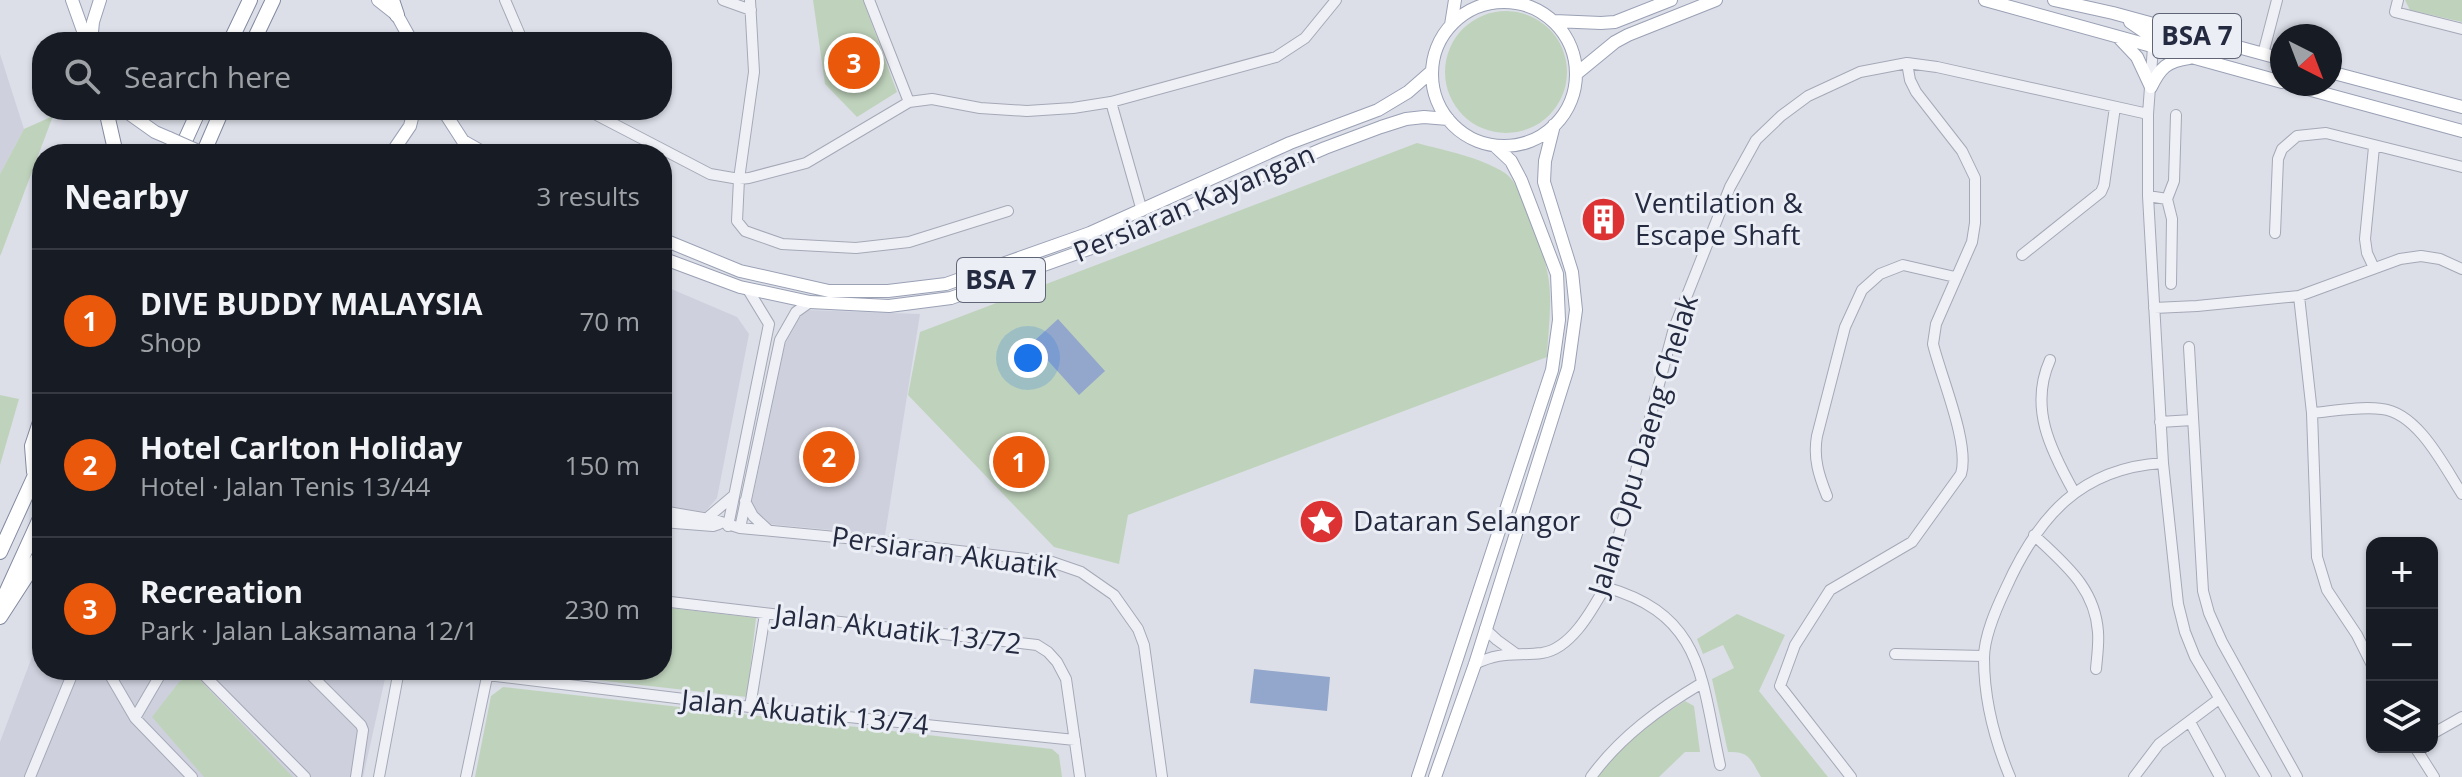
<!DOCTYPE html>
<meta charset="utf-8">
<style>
:root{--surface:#171b24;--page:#20242c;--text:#f1f3f6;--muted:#9ea1a6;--line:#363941;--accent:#ea580c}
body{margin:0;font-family:"Open Sans",sans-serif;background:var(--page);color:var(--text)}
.controls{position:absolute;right:24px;bottom:24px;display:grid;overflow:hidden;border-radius:16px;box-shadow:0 2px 6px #0004}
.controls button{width:72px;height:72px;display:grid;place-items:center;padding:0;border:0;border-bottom:2px solid var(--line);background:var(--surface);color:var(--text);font:40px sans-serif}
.compass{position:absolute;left:2270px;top:24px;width:72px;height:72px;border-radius:50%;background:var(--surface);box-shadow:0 2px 6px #0004;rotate:138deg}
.you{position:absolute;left:1028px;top:358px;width:28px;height:28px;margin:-20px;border:6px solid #fff;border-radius:50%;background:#1a73e8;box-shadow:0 0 0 12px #1a73e833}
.badge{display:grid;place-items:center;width:52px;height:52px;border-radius:50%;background:var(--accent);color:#fff;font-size:26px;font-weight:700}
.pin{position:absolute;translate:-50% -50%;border:4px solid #fff;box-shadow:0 2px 8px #0006}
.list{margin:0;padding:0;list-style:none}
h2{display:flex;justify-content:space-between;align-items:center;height:104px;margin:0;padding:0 32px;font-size:34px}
h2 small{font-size:26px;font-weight:400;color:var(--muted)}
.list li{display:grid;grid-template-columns:52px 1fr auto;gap:24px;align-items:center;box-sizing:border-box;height:144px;padding:0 32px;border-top:2px solid var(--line)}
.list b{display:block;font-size:30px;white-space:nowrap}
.list p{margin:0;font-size:26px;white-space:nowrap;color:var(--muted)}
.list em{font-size:26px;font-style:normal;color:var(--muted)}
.icon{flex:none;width:44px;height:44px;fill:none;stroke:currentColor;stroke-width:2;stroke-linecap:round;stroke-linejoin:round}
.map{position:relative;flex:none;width:2462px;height:777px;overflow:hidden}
.search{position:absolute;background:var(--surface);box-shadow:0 2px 6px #0004;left:32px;top:32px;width:640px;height:88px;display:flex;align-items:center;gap:20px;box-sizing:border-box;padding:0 28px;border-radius:32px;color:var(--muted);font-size:30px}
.panel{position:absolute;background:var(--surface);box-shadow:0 2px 6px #0004;left:32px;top:144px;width:640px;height:536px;border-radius:32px}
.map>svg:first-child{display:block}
.built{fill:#ced1dd}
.green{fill:#bfd3bc}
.water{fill:#93a7cc}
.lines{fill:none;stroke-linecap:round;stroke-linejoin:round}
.minor-casing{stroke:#a5a9b6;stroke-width:12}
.major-casing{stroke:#9aa1b5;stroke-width:14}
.highway-casing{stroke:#828aa0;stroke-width:16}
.minor{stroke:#eff0f6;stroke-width:10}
.major{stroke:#fff;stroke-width:12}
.highway{stroke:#fff;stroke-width:14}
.major-bridge-casing{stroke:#9aa1b5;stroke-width:14;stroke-linecap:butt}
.major-bridge{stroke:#fff;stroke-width:12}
.labels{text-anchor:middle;stroke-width:6;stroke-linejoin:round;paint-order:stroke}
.shield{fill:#ebeef5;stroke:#606576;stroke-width:2}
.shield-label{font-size:26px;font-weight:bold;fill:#242a40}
.street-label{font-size:28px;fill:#242a40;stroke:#ebeef5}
.poi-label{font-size:28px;fill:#242a40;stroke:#ebeef5;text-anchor:start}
</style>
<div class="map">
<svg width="2462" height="777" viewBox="0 0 2462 777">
<rect width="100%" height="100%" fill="#dcdfe8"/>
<path class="built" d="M0,54L24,129L0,174Z
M662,285L737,317L749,334L717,498L705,512L662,506Z
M808,310L920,314L885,535L767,524L751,505L785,344L800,317Z
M42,630V670H387L363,777H0V742Z"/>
<path class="green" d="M813,0H863L897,92L857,117L825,84Z
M2405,0H2462V22L2410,10Z
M1445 72a61 61 0 1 1 122 0a61 61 0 1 1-122 0Z
M53,116L1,254L0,256V174L24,129Z
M1417,143C1446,151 1480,157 1505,173C1526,187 1546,257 1549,282C1552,306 1548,333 1547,357L1128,515L1119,564L1054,547L908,395L920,332Z
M0,395L19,399L0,465Z
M662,607L756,618L747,697L508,670H662Z
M1737,614L1785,635L1759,691L1828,777H1761C1750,759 1750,751 1728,752L1712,679L1734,668L1723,645L1703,654L1697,639Z
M190,675L197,677L293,777H204L152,717L179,682Z
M503,687L1052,749L1059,755L1062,777H475L491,696Z
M1685,701L1694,706L1700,752H1685L1659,777H1596L1616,751L1650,724Z"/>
<path class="water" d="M1058,319L1105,371L1079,395L1032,343Z
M1254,669L1330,677L1327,711L1250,703Z"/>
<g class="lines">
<defs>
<path id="minor" d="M505,0L523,42
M723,0L751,10
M750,0L754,72L739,179L737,221L745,231L782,244L856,248L909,242L1008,211
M869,0L909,102
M2398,0L2395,12L2462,29
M2153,47L2148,114V196L2163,463L2178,604L2185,632L2195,657L2266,777
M2263,54L2277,0
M1111,102L1142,211
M587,110L710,174L739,179L749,178L806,163L909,102L932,99L980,108L1027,111L1073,108L1111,102L1276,57L1305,38L1336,0
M2148,196L2167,199L2174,181L2176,115
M2167,199L2172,219L2171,284
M2275,233L2278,159L2282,149L2297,136L2326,133L2462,167
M2022,255L2101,192L2104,185L2115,107
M2374,268L2367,253L2365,239L2374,147
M2299,296L2312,413L2317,557L2327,590L2357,635L2372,665
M2154,308L2197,306L2299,296L2400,259L2421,256L2440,259L2462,269
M2189,347L2203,591L2209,613L2222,642L2297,777
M2050,360C2029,407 2050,449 2074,492
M2312,413C2334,411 2360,406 2382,409C2418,413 2444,466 2462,494
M2160,422L2192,420
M1827,496C1819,476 1813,458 1817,436L1845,327L1862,290L1880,274L1903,265L1955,277
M745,501L753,516L768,530
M662,511L715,520L740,528L867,540L1052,562L1081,572L1114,595L1138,629L1144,645L1162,777
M706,519L733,496
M662,522L713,526L719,524
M728,526L769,324L747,288
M740,528L780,340L796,312L810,302
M2034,535C2064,564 2095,587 2098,632C2099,644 2097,657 2096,669
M1605,587C1704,615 1701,679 1720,765
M662,601L1037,645L1048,652L1057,662L1066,679L1080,777
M1485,629L1497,640L1515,653
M1895,654L1984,656
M1475,664C1501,651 1515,656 1542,653C1571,649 1592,610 1605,587L1674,328L1730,187L1756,140L1781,116L1808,96L1860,72L1907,63L1937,67L2148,114
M107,670L135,718L192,777
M199,670L305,777
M306,670L361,725L363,730L356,777
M487,675L750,707L1075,740
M750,707L765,614
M135,718L163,670
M2190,722L2220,777
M2432,734L2462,717
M2415,747L2434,777
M30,777L74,670
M379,777L399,670
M466,777L488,672
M1591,777C1620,737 1660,708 1702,683
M1851,777L1780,686L1795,645L1830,590L1912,542L1961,474C1970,444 1941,377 1933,344L1936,324L1972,242L1975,223V178L1962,151L1916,92L1910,80L1907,63
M2010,777C1995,741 1984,698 1984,658C1984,636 1996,609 2006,588C2038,517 2080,468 2163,463
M2134,777L2159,744L2219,699"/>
<path id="major" d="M72,0L87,42
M378,0L397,15L412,42
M1985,0L2282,82
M2054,0L2113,13L2282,59
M1432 74a72 72 0 1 1 144 0a72 72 0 1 1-144 0Z
M1554,21L1601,23L1615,22L1671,0
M2130,22L2149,35L2153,47
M1451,25L1455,0
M2120,39L2137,57L2151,87
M91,42L93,22L100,0
M2330,72L2462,107
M1576,74L1615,42L1628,35L1716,0
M2289,84L2462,131
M2151,87C2160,68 2167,61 2189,58
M124,110L155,132L169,138
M443,110L463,141L486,154
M391,154L410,126L414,110
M662,239L740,271L829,291H888L946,284L1090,233L1290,143L1378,110L1408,92L1432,71
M662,258L740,287L810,302L889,306L951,298L1097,246L1325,148L1381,127L1406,119L1424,117L1448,119
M1418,777L1552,370L1559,320L1557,274L1521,180L1511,161L1495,146
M1435,777L1475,664L1568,368L1576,310L1572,272L1544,182L1545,161L1554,125"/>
<path id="highway" d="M392,0L397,15
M230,42L250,0
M253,42L273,0
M106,110L116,154
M179,154L199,110
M203,154L222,110
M34,472L32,446L42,416
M0,552L42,460
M0,606L42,514
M0,617L42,552"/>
</defs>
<use href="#minor" class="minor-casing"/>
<use href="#major" class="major-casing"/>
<use href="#highway" class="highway-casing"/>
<use href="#minor" class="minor"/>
<use href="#major" class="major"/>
<use href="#highway" class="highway"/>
<defs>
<path id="major-bridge" d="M169,138L205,154"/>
</defs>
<use href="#major-bridge" class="major-bridge-casing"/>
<use href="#major-bridge" class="major-bridge"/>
</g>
<defs>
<symbol id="building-disc" viewBox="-11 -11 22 22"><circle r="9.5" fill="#dc3234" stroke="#ebeef5"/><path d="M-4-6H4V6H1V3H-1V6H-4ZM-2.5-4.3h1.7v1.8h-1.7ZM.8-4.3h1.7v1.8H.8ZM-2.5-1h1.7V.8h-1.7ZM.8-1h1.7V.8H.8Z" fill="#fff"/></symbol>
<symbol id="sight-disc" viewBox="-11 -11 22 22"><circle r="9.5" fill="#dc3234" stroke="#ebeef5"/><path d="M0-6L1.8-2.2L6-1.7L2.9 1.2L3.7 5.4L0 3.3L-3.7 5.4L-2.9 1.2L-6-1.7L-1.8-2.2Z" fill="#fff"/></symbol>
</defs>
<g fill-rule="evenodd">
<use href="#building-disc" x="1578" y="194" width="51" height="51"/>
<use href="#sight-disc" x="1296" y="496" width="51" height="51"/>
</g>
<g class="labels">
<g class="shield">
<rect x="2153" y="14" width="88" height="44" rx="6"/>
<rect x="957" y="258" width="88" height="44" rx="6"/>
</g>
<g class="shield-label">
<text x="2197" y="45">BSA 7</text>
<text x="1001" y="289">BSA 7</text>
</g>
<g class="street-label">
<text transform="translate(1194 203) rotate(-23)" y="10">Persiaran Kayangan</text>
<text transform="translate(1643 445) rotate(-73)" y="10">Jalan Opu Daeng Chelak</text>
<text transform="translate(945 552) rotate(8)" y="10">Persiaran Akuatik</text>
<text transform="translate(898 629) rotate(7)" y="10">Jalan Akuatik 13/72</text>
<text transform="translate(805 712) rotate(6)" y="10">Jalan Akuatik 13/74</text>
</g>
<g class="poi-label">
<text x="1635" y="213">Ventilation &amp;<tspan x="1635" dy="32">Escape Shaft</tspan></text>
<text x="1353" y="531">Dataran Selangor</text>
</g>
</g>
</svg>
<div class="controls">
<button>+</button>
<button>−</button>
<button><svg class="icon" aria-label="layers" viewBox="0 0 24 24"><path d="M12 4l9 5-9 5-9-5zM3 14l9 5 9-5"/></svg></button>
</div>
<svg class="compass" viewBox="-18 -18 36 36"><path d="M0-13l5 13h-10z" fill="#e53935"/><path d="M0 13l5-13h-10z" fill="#9ea1a6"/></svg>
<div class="you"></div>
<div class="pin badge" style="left:1019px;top:462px">1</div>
<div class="pin badge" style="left:829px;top:457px">2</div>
<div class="pin badge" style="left:854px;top:63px">3</div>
<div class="search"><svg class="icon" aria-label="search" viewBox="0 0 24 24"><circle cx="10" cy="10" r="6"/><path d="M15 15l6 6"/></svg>Search here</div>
<section class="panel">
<h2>Nearby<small>3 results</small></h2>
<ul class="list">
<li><span class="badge">1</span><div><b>DIVE BUDDY MALAYSIA</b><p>Shop</p></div><em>70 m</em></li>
<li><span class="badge">2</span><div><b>Hotel Carlton Holiday</b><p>Hotel · Jalan Tenis 13/44</p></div><em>150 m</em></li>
<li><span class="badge">3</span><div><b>Recreation</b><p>Park · Jalan Laksamana 12/1</p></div><em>230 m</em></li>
</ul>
</section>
</div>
